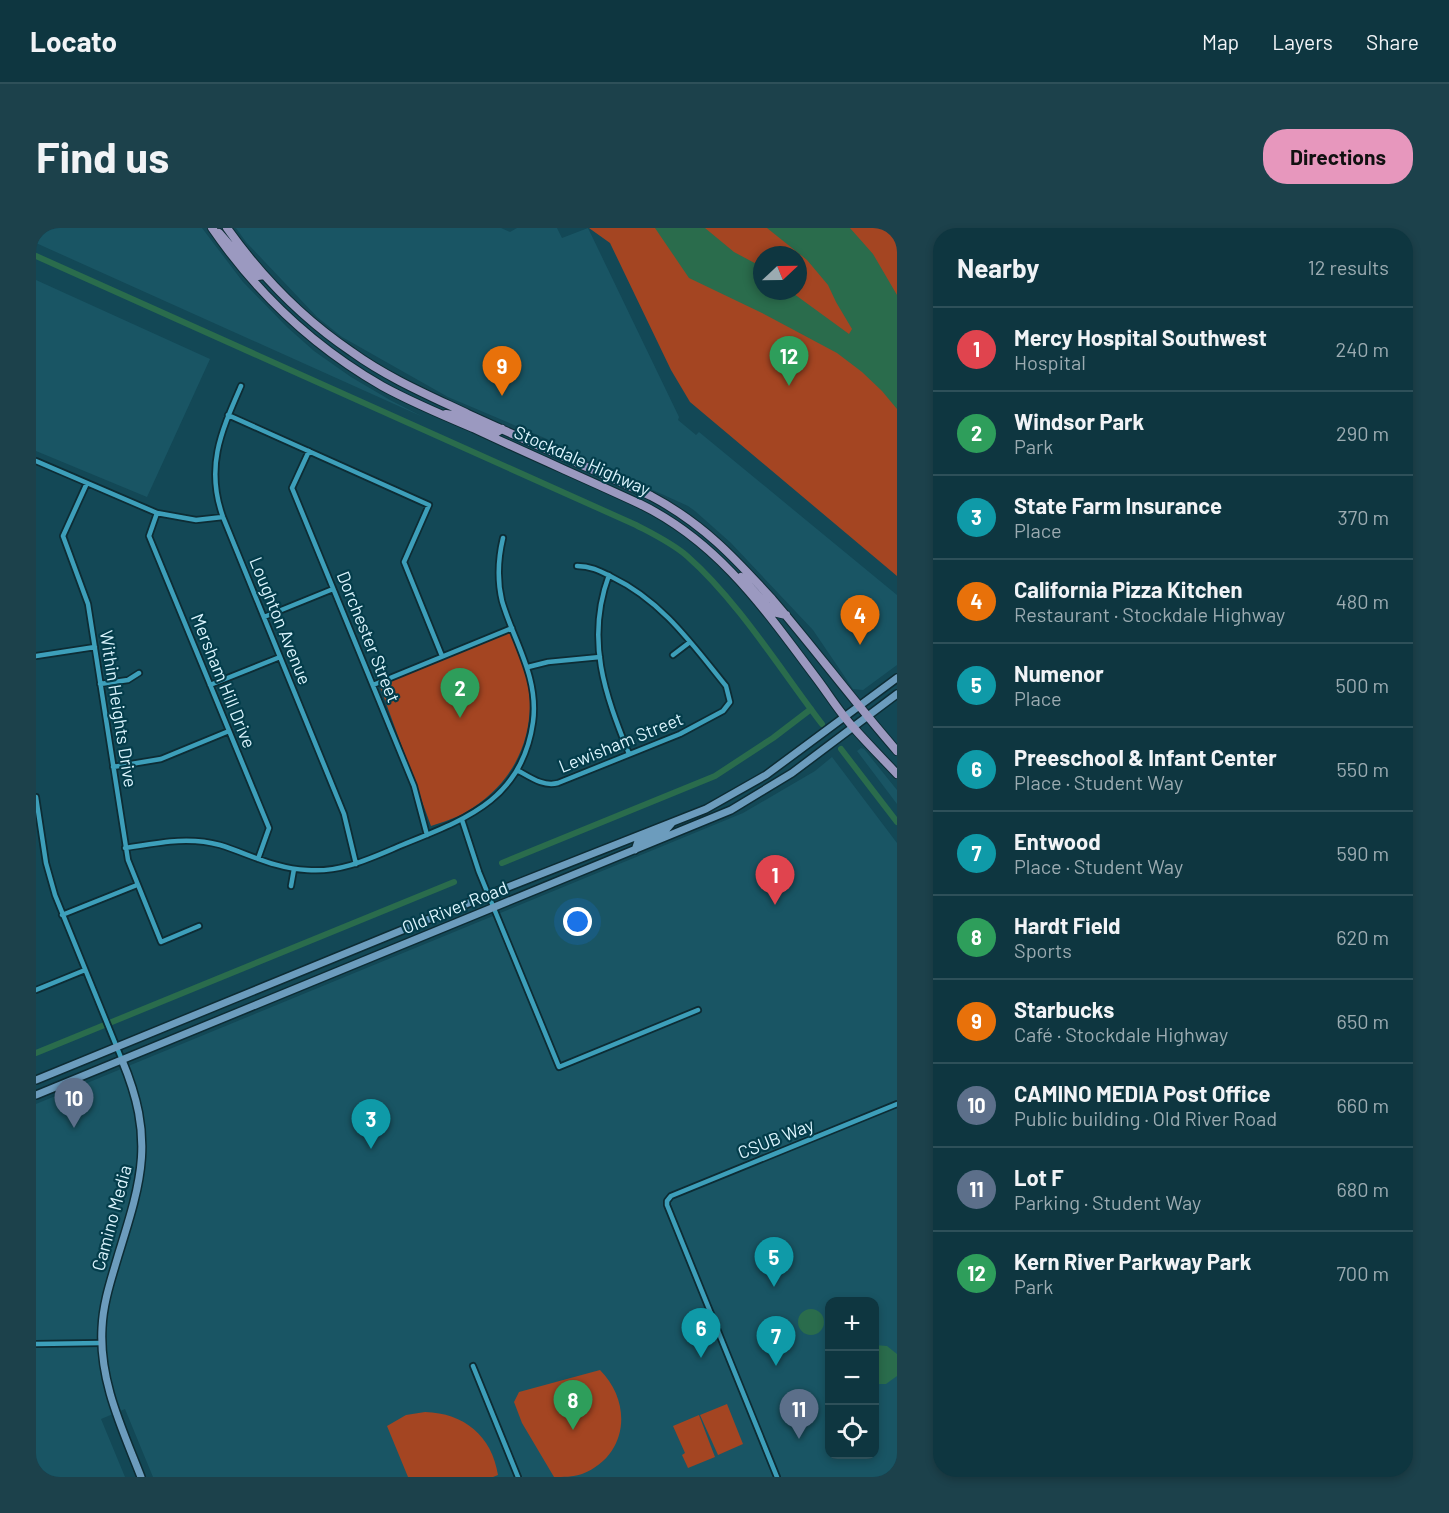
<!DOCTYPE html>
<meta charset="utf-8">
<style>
:root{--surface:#0e3640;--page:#1c414b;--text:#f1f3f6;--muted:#9babb1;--line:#2e5059;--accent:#e797bd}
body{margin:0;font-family:Barlow,sans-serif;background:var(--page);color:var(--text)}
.controls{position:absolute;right:18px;bottom:18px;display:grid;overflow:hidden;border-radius:12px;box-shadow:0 3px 9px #0003}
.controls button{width:54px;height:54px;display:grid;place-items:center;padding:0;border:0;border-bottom:2px solid var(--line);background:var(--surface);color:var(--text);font:30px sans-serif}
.compass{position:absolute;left:717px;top:18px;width:54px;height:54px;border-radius:50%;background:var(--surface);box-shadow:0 3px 9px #0003;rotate:68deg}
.you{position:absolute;left:542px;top:694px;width:21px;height:21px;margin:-15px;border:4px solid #fff;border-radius:50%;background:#1a73e8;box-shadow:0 0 0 9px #1a73e833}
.badge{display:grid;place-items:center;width:39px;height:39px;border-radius:50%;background:var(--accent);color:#fff;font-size:20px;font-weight:700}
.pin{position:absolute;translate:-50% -50px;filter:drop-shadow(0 2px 3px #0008)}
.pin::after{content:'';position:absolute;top:32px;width:21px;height:18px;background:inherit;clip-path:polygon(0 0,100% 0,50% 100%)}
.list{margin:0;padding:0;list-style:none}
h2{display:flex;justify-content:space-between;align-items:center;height:78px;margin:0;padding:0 24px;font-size:26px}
h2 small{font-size:20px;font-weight:400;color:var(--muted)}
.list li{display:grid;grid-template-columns:39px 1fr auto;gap:18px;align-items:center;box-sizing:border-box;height:84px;padding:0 24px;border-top:2px solid var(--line)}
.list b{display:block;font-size:22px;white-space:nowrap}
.list p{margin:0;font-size:20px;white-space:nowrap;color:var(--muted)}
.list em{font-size:20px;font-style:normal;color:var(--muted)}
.icon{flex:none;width:33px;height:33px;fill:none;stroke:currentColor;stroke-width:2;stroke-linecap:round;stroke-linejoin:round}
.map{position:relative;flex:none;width:861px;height:1249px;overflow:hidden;border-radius:24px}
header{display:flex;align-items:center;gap:36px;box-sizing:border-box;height:84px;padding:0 30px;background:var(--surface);border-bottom:2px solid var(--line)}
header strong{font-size:28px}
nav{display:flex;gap:33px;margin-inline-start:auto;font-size:21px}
.intro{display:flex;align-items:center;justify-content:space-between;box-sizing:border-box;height:144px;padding:0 36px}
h1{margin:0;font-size:42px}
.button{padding:15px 27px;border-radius:24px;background:var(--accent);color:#111;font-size:21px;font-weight:700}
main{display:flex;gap:36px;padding:0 36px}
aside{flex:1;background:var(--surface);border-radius:24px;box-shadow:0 3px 9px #0003}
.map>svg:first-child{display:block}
.built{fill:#195564;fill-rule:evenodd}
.green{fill:#a44522;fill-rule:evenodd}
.water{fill:#2a6c4c}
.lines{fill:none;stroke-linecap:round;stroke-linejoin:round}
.canal{stroke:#2a6c4c;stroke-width:6}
.street-casing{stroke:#0d2c34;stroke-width:8}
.secondary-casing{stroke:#0d2c34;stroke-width:10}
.primary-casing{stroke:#0d2c34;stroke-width:10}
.street{stroke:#3d9fba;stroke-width:4.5}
.secondary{stroke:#6c9cbd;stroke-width:7}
.primary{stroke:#9b99c0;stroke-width:8}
.labels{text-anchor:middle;stroke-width:4.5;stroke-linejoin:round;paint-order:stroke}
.street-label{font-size:18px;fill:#dcf5fe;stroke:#043d4b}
</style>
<header>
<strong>Locato</strong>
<nav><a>Map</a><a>Layers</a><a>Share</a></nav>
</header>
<div class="intro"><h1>Find us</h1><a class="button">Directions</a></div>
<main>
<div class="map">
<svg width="861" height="1249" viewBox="0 0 861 1249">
<rect width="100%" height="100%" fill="#134856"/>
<path class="built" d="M0,0H166L207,54L251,99L278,123L315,149L354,172L387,189L0,15Z
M200,0H465L474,4L481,0H521L526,10L552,0L643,189L642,192L660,207L663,204L861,367V437L827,462L817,461L777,402L695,315L659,283L652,278L531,223L511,211L412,169L306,109L281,89L210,14Z
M0,52L174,131L111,269L0,223Z
M825,520L828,521L861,562V576L821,523Z
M796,529L861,615V1249H117L89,1181L65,1191L89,1249H0V876L707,585L779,543ZM794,1074H838V1226H794Z"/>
<path class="green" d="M553,0H861V348L654,174L635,142L574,15ZM726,27H762V63H726Z
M475,403C480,417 488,432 491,447C502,504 481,554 430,584C420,590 407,594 395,598L343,456Z
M564,1142C597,1175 592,1228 546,1246C537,1249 527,1249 518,1249L486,1195L478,1174L483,1164Z
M691,1176L707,1216L682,1227L664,1187Z
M389,1184C428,1185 456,1208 462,1247L457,1249H372L351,1198L370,1187Z
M663,1187L679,1229L652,1240L646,1227L649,1225L637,1198Z"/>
<path class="water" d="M619,0H669L698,24L726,39V63H754L813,106L816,101L800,74L792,57L771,32L731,0H814L837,26L861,67V181L846,163L826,144L801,125L726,85L653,50Z
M762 1094a13 13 0 1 1 26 0a13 13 0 1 1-26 0Z
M839,1117L851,1118L861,1126V1148L850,1156H839Z"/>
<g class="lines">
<path class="canal" d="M0,28L600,297C617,306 636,315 651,328C702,373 744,441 786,496
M805,521L861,594
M466,635L679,548L737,510L775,481
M0,825L418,654"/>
<defs>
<path id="street" d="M205,158C185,204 169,239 187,289L308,586L320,636
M192,187L393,277L368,334L406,428
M273,223L256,260L378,558L391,607
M0,233L121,285L160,292L187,289
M51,255L27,308L52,376L92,632L125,714L163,698
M121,285L113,308L233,600L222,631
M573,347C549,412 569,466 593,526
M228,389L297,361
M637,427L654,414
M0,428L59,419
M492,439L512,434L564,429
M64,456L92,452L103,445
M174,457L244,429
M337,457L476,400
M77,539L125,531L193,503
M481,542C494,549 507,559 522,555L644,506L687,483L694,474L690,458C656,416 626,373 576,349C564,343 555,338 541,338
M0,569L10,635L19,667L86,832
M426,592L443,644L523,839L662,782
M89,620C121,615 152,608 184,617C213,626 240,641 271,642C305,645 335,630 366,617C430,591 486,572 497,494C503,449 478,414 466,373C461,352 462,331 467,310
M255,658L258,641
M26,687L101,657
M0,762L49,742
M0,1116L65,1115
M437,1138L482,1249
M741,1249L631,977V973L635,968L861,876"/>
<path id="secondary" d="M599,622L602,613L630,602L636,595
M86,832C119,911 106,951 82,1028C75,1052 67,1075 66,1100C63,1153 86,1200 105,1249
M0,852L452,667L670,581L730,547L861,450
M0,867L695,582L756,545L861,466"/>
<path id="primary" d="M176,0C220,64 278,119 346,158C375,174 406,187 437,200C492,226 548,250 604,276C684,315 729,382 781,451C793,467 804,485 817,499C831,515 846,530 861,546
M191,0C225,48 267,91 316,124C352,150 392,167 432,186C493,214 554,240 615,268C666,295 698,329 736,371C779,421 818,474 861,523
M183,5L217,44L222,48L228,47
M410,186L423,188L461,204L466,201
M705,349L737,384L750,387"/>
</defs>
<use href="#street" class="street-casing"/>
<use href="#secondary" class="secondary-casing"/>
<use href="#primary" class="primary-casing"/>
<use href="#street" class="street"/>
<use href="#secondary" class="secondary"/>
<use href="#primary" class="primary"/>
</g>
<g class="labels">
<g class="street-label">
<text transform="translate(546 233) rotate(24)" y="6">Stockdale Highway</text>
<text transform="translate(244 393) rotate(68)" y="6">Loughton Avenue</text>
<text transform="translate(332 409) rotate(68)" y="6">Dorchester Street</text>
<text transform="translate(187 453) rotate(68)" y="6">Mersham Hill Drive</text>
<text transform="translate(82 481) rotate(81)" y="6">Within Heights Drive</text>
<text transform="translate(585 515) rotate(-22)" y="6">Lewisham Street</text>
<text transform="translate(419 680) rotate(-22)" y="6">Old River Road</text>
<text transform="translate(740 911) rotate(-22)" y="6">CSUB Way</text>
<text transform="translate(76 990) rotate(-75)" y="6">Camino Media</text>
</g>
</g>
</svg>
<div class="controls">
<button>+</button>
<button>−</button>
<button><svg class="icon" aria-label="locate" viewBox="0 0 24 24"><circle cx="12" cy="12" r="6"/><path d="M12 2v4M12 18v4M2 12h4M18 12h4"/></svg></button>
</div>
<svg class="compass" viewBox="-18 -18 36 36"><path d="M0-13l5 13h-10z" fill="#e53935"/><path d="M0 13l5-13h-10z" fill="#9babb1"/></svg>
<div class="you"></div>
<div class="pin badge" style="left:739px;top:677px;background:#e0444e">1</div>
<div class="pin badge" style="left:424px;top:490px;background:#2e9e5b">2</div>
<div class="pin badge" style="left:335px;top:921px;background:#0f9aa8">3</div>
<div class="pin badge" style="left:824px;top:417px;background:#e8710a">4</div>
<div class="pin badge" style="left:738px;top:1059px;background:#0f9aa8">5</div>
<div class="pin badge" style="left:665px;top:1130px;background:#0f9aa8">6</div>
<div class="pin badge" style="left:740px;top:1138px;background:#0f9aa8">7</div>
<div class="pin badge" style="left:537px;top:1202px;background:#2e9e5b">8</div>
<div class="pin badge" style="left:466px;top:168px;background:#e8710a">9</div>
<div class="pin badge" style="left:38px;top:900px;background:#5c6f8a">10</div>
<div class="pin badge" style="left:763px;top:1211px;background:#5c6f8a">11</div>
<div class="pin badge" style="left:753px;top:158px;background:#2e9e5b">12</div>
</div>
<aside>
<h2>Nearby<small>12 results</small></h2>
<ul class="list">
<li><span class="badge" style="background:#e0444e">1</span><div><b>Mercy Hospital Southwest</b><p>Hospital</p></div><em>240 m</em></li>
<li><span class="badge" style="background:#2e9e5b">2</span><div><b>Windsor Park</b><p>Park</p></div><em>290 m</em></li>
<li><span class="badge" style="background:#0f9aa8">3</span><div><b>State Farm Insurance</b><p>Place</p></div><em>370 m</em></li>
<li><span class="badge" style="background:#e8710a">4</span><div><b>California Pizza Kitchen</b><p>Restaurant · Stockdale Highway</p></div><em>480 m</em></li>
<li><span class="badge" style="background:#0f9aa8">5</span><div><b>Numenor</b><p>Place</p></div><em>500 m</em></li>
<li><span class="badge" style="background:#0f9aa8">6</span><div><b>Preeschool &amp; Infant Center</b><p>Place · Student Way</p></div><em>550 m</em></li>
<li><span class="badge" style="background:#0f9aa8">7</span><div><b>Entwood</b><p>Place · Student Way</p></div><em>590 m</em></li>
<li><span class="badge" style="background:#2e9e5b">8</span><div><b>Hardt Field</b><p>Sports</p></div><em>620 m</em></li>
<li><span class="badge" style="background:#e8710a">9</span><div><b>Starbucks</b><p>Café · Stockdale Highway</p></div><em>650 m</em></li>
<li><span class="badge" style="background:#5c6f8a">10</span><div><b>CAMINO MEDIA Post Office</b><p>Public building · Old River Road</p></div><em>660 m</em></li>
<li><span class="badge" style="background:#5c6f8a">11</span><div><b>Lot F</b><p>Parking · Student Way</p></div><em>680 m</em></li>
<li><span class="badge" style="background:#2e9e5b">12</span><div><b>Kern River Parkway Park</b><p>Park</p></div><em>700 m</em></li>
</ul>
</aside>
</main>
